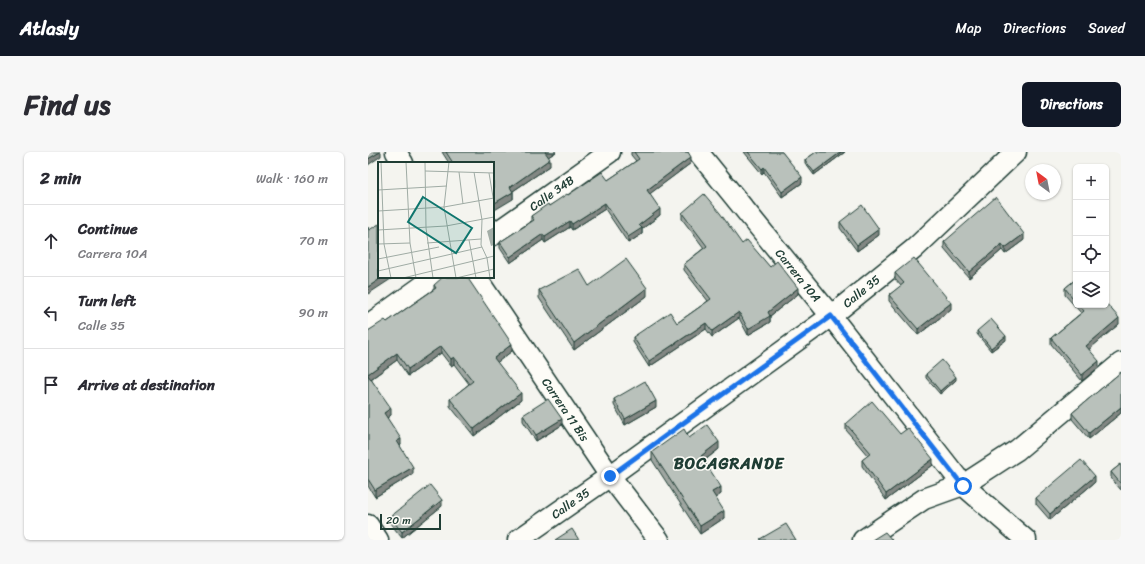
<!DOCTYPE html>
<meta charset="utf-8">
<style>
:root{--surface:#fff;--page:#f7f7f7;--text:#2b2b33;--muted:#7c7c81;--line:#e1e1e2;--accent:#111827}
body{margin:0;font-family:Sriracha,sans-serif;background:var(--page);color:var(--text)}
.controls{position:absolute;right:12px;top:12px;display:grid;overflow:hidden;border-radius:6px;box-shadow:0 1px 3px #0004}
.controls button{width:36px;height:36px;display:grid;place-items:center;padding:0;border:0;border-bottom:1px solid var(--line);background:var(--surface);color:var(--text);font:20px sans-serif}
.compass{position:absolute;left:657px;top:12px;width:36px;height:36px;border-radius:50%;background:var(--surface);box-shadow:0 1px 3px #0004;rotate:328deg}
.scale{position:absolute;left:12px;bottom:10px;width:61px;box-sizing:border-box;padding-left:4px;border:2px solid #1f3d34;border-top:0;font-size:11px;line-height:14px;white-space:nowrap;color:#1f3d34;-webkit-text-stroke:3px #fdfcf7;paint-order:stroke}
.stop{position:absolute;width:12px;height:12px;margin:-9px;border:3px solid #1a73e8;border-radius:50%;background:#fff}
.stop.end{background:#1a73e8;border-color:#fff;box-shadow:0 1px 4px #0008}
.list{margin:0;padding:0;list-style:none}
h2{display:flex;justify-content:space-between;align-items:center;height:52px;margin:0;padding:0 16px;font-size:17px}
h2 small{font-size:13px;font-weight:400;color:var(--muted)}
.list li{display:grid;grid-template-columns:26px 1fr auto;gap:12px;align-items:center;box-sizing:border-box;height:72px;padding:0 16px;border-top:1px solid var(--line)}
.list b{display:block;font-size:15px;white-space:nowrap}
.list p{margin:0;font-size:13px;white-space:nowrap;color:var(--muted)}
.list em{font-size:13px;font-style:normal;color:var(--muted)}
.icon{flex:none;width:22px;height:22px;fill:none;stroke:currentColor;stroke-width:2;stroke-linecap:round;stroke-linejoin:round}
.map{position:relative;flex:none;width:753px;height:388px;overflow:hidden;border-radius:6px}
header{display:flex;align-items:center;gap:24px;box-sizing:border-box;height:56px;padding:0 20px;background:var(--accent);color:#fff}
header strong{font-size:19px}
nav{display:flex;gap:22px;margin-inline-start:auto;font-size:14px}
.intro{display:flex;align-items:center;justify-content:space-between;box-sizing:border-box;height:96px;padding:0 24px}
h1{margin:0;font-size:28px}
.button{padding:10px 18px;border-radius:6px;background:var(--accent);color:#fff;font-size:14px;font-weight:700}
main{display:flex;gap:24px;padding:0 24px}
aside{flex:1;background:var(--surface);border-radius:6px;box-shadow:0 1px 3px #0004}
.map>svg:first-child{display:block}
.lines{fill:none;stroke-linecap:round;stroke-linejoin:round}
.minor-casing{stroke:#1f3d34;stroke-width:23}
.minor{stroke:#fdfcf7;stroke-width:20}
.wall{fill:#9fa6a1;stroke:#1f3d34}
.shaded-wall{fill:#828783;stroke:#1f3d34}
.building{fill:#b9c1bb;stroke:#1f3d34}
.route{stroke:#1a73e8;stroke-width:5}
.labels{text-anchor:middle;stroke-width:3;stroke-linejoin:round;paint-order:stroke}
.street-label{font-size:12px;fill:#1f3d34;stroke:#fdfcf7}
.district-label{font-size:16px;font-weight:bold;letter-spacing:1px;fill:#1f3d34;stroke:#fdfcf7}
.inset-road{fill:none;stroke:#9faba4;stroke-width:1}
.view{fill:#0f766e;fill-opacity:0.15;stroke:#0f766e;stroke-width:2}
.inset-edge{fill:none;stroke:#1f3d34;stroke-width:2}
</style>
<header>
<strong>Atlasly</strong>
<nav><a>Map</a><a>Directions</a><a>Saved</a></nav>
</header>
<div class="intro"><h1>Find us</h1><a class="button">Directions</a></div>
<main>
<aside>
<h2>2 min<small>Walk · 160 m</small></h2>
<ul class="list">
<li><svg class="icon" aria-label="ahead" viewBox="0 0 24 24"><path d="M12 20V5M6 11l6-6 6 6"/></svg><div><b>Continue</b><p>Carrera 10A</p></div><em>70 m</em></li>
<li><svg class="icon" aria-label="left" viewBox="0 0 24 24"><path d="M17 20v-9H6M10 6l-5 5 5 5"/></svg><div><b>Turn left</b><p>Calle 35</p></div><em>90 m</em></li>
<li><svg class="icon" aria-label="arrive" viewBox="0 0 24 24"><path d="M6 21V4h12l-3 4 3 4H6"/></svg><div><b>Arrive at destination</b></div></li>
</ul>
</aside>
<div class="map">
<svg width="753" height="388" viewBox="0 0 753 388">
<rect width="100%" height="100%" fill="#f4f4ef"/>
<filter id="ink" filterUnits="userSpaceOnUse"><feTurbulence type="fractalNoise" baseFrequency=".025" numOctaves="2"/><feDisplacementMap in="SourceGraphic" scale="8" xChannelSelector="R" yChannelSelector="G"/><feConvolveMatrix kernelMatrix="1 2 1 2 8 2 1 2 1" color-interpolation-filters="sRGB"/></filter>
<g filter="url(#ink)">
<g class="lines">
<defs>
<g id="minor">
<path d="M28,0L35,11"/>
<path id="s1" d="M330,0L463,164L595,333L658,388"/>
<path id="s2" d="M125,83L242,0"/>
<path id="s3" d="M108,125L242,324L291,388"/>
<path d="M0,173L67,125"/>
<path d="M0,373L10,388"/>
<path id="s4" d="M150,388L242,324L463,164L546,97L648,0"/>
<path d="M495,388L556,347L595,333L649,298L753,211"/>
</g>
</defs>
<use href="#minor" class="minor-casing"/>
<use href="#minor" class="minor"/>
</g>
<path class="wall" d="M74,0H188L180,5L182,14L145,39V47L125,11H81Z
M263,0H320L323,11L281,42L292,63L274,77V82L260,91L237,57L204,78L202,75L177,91L175,88L142,111L132,96V90L163,70V64L181,54L200,43L240,28L268,9L263,3Z
M376,0H414L434,31L414,45L396,20L394,22Z
M448,0H477L446,23L437,11V8Z
M314,61L374,92L402,115L430,142L402,164V170L380,183L371,166L344,185L338,177L281,215L265,190V185L309,171L340,149L316,118V112L336,96L314,67Z
M472,70L511,83L489,99L472,76Z
M656,88L637,102L634,98L601,126L576,96V90Z
M527,121L583,157L550,183L521,149V143L533,134L527,127Z
M708,127V153H738L751,172L721,197L731,215L714,229L683,192V186L713,161L697,143V136Z
M66,133L144,199L129,210L153,248L106,284L82,254V247L101,232L86,212L83,214L73,201L40,224L29,208L3,227L23,263L19,266L33,293L32,294L45,322L7,345L0,334V179L19,170L66,137Z
M221,134L279,144L206,198L171,146V138Z
M609,179L638,188L623,199L609,182Z
M753,220V261L721,287L704,267V261Z
M558,222L588,228L572,242L558,226Z
M246,247L288,255L257,273L246,253Z
M155,263L194,273L168,289L155,269Z
M478,272L532,282L565,313L518,348L494,314V308L500,304L478,278Z
M321,286L351,297L336,309L353,342L347,346L356,366L332,382L284,308V300Z
M753,312V338L743,326V320Z
M727,330L682,368L668,352V346Z
M74,354L34,386L22,371V365Z"/>
<path class="shaded-wall" d="M12,0H13V4L0,13V7Z
M177,0H188L177,7Z
M473,0H477L446,23V20Z
M323,5V11L279,44V38Z
M182,7V14L142,41V35Z
M396,15V20L394,22V17Z
M434,25V31L414,45V40Z
M145,40V47L125,59V52Z
M237,51V57L204,78V72Z
M292,57V63L274,77V82L260,91V85L271,73Z
M202,69V75L177,91V85Z
M511,77V83L489,99V93Z
M175,82V88L142,111V105Z
M656,82V88L637,102V96Z
M634,92V98L601,126V120Z
M15,125H26L0,142V135Z
M279,136V144L206,198V191Z
M430,136V142L402,164V170L380,183V177L400,160Z
M583,151V157L550,183V177Z
M371,160V166L344,185V179Z
M751,166V172L718,200V194Z
M338,171V177L281,215V209Z
M638,184V188L623,199V196Z
M144,192V199L126,213V206Z
M73,194V201L40,224V217Z
M29,201V208L0,229V222Z
M86,205V212L83,214V207Z
M731,209V215L714,229V223Z
M588,225V228L572,242V239Z
M153,241V248L106,284V277Z
M288,249V255L257,273V267Z
M753,255V261L721,287V281Z
M23,256V263L16,268V261Z
M194,267V273L168,289V283Z
M33,287V293L29,296V289Z
M351,290V297L333,311V304Z
M565,307V313L518,348V342Z
M45,315V322L7,345V338Z
M727,324V330L682,368V362Z
M353,335V342L344,348V340Z
M74,348V354L34,386V380Z
M356,359V366L332,382V374Z"/>
<path class="building" d="M0,0H12L0,7Z
M78,0H178H177L182,7L142,35L145,40L125,52V11H85Z
M266,0H320L323,5L279,38L292,57L271,73L274,76L260,85L237,51L204,72L202,69L177,85L175,82L142,105L132,90L166,68L163,64L180,52L181,54L199,42L200,43L234,20L240,28L271,7Z
M380,0H414L434,25L414,40L396,15L394,17Z
M448,0H473L446,20L437,8Z
M336,42L352,61L374,92L379,88L402,115L409,109L430,136L400,160L402,164L380,177L371,160L344,179L338,171L281,209L265,185L302,160L309,171L343,147L316,112L339,94L314,61Z
M628,45L656,82L637,96L634,92L601,120L576,90Z
M494,53L511,77L489,93L472,70Z
M11,72V125H15L0,135V75L1,78Z
M546,106L583,151L550,177L521,143L536,131L527,121Z
M258,107L279,136L206,191L171,138L211,117L221,134Z
M75,125H99L144,192L126,206L153,241L106,277L82,247L105,229L86,205L83,207L73,194L40,217L29,201L0,222V179L17,168L19,170L68,136L66,133Z
M708,127V150L697,136Z
M738,151L751,166L718,194L731,209L714,223L683,186L716,159L711,153H738Z
M623,167L638,184L623,196L609,179Z
M574,208L588,225L572,239L558,222Z
M753,220V255L721,281L704,261Z
M0,223L23,256L16,261L33,287L29,289L45,315L7,338L0,327Z
M277,229L288,249L257,267L246,247Z
M180,247L194,267L168,283L155,263Z
M504,249L532,282L540,276L565,307L518,342L494,308L503,301L478,272Z
M339,273L351,290L333,304L353,335L344,340L356,359L332,374L284,300L316,277L321,286Z
M713,308L727,324L682,362L668,346Z
M753,312V332L743,320Z
M62,333L74,348L34,380L22,365Z
M418,372L428,388H393L392,387Z
M204,377L211,388H187Z
M517,380L524,388H504Z"/>
</g>
<g class="lines" filter="url(#ink)">
<path class="route" d="M242,324L463,164L595,334"/>
</g>
<g class="labels">
<g class="street-label">
<text dy="4" stroke="none"><textPath href="#s2" startOffset="72">Calle 34B</textPath></text>
<text dy="4" stroke="none"><textPath href="#s1" startOffset="159">Carrera 10A</textPath></text>
<text dy="4" stroke="none"><textPath href="#s4" startOffset="424">Calle 35</textPath></text>
<text dy="4" stroke="none"><textPath href="#s3" startOffset="160">Carrera 11 Bis</textPath></text>
<text dy="4" stroke="none"><textPath href="#s4" startOffset="64">Calle 35</textPath></text>
</g>
<g class="district-label">
<text x="361" y="317">BOCAGRANDE</text>
</g>
</g>
<g transform="translate(10 10)">
<rect width="116" height="116" fill="#f4f4ef"/>
<path d="M116,65V83L113,84L109,69Z" fill="#a3aea7"/>
<path class="inset-road" d="M3,0L6,82L13,116M28,0L32,81L38,116M47,0L48,66L55,116M71,0L66,45L78,116M47,9L116,11M81,10L85,42M96,10L104,58L103,83L109,96L112,116M111,11L116,41M0,28L69,24M0,49L66,45L116,36M0,68L68,64L116,55M91,78L98,116M49,81L103,77M0,82L32,81M0,97L61,85M0,109L104,85M25,116L116,94M78,116L116,107"/>
<path class="view" d="M45,35L94,66L78,91L30,60Z"/>
<rect width="116" height="116" class="inset-edge"/>
</g>
</svg>
<div class="controls">
<button>+</button>
<button>−</button>
<button><svg class="icon" aria-label="locate" viewBox="0 0 24 24"><circle cx="12" cy="12" r="6"/><path d="M12 2v4M12 18v4M2 12h4M18 12h4"/></svg></button>
<button><svg class="icon" aria-label="layers" viewBox="0 0 24 24"><path d="M12 4l9 5-9 5-9-5zM3 14l9 5 9-5"/></svg></button>
</div>
<svg class="compass" viewBox="-18 -18 36 36"><path d="M0-13l5 13h-10z" fill="#e53935"/><path d="M0 13l5-13h-10z" fill="#7c7c81"/></svg>
<div class="scale">20 m</div>
<div class="stop" style="left:595px;top:334px"></div>
<div class="stop end" style="left:242px;top:324px"></div>
</div>
</main>
